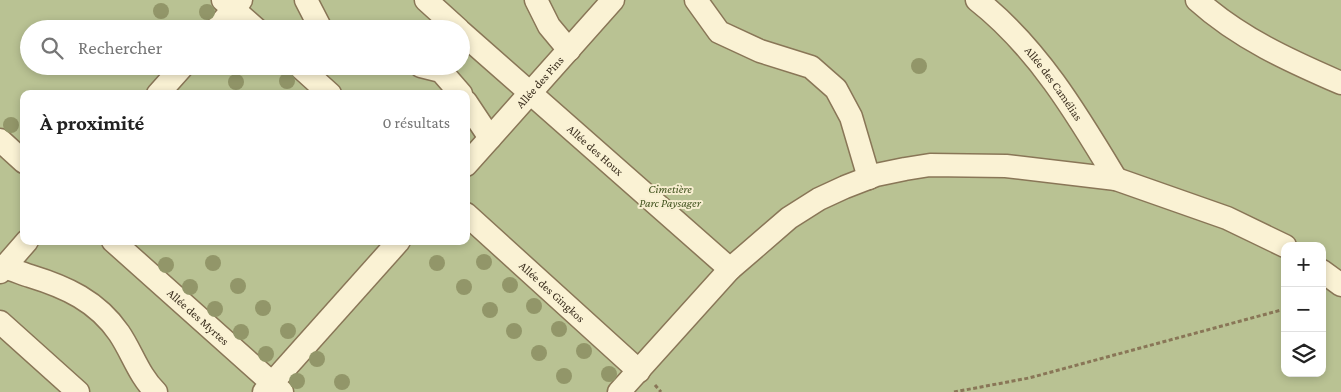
<!DOCTYPE html>
<html lang="fr">
<meta charset="utf-8">
<style>
:root{--surface:#fff;--page:#f6f6f6;--text:#222;--muted:#767676;--line:#e0e0e0}
body{margin:0;font-family:"Crimson Pro",serif;background:var(--page);color:var(--text)}
.controls{position:absolute;right:15px;bottom:15px;display:grid;overflow:hidden;border-radius:10px;box-shadow:0 2px 8px #0003}
.controls button{width:45px;height:45px;display:grid;place-items:center;padding:0;border:0;border-bottom:1px solid var(--line);background:var(--surface);color:var(--text);font:25px sans-serif}
.list{margin:0;padding:0;list-style:none}
h2{display:flex;justify-content:space-between;align-items:center;height:65px;margin:0;padding:0 20px;font-size:21px}
h2 small{font-size:16px;font-weight:400;color:var(--muted)}
.icon{flex:none;width:28px;height:28px;fill:none;stroke:currentColor;stroke-width:2;stroke-linecap:round;stroke-linejoin:round}
.map{position:relative;flex:none;width:1341px;height:392px;overflow:hidden}
.search{position:absolute;background:var(--surface);box-shadow:0 2px 8px #0003;left:20px;top:20px;width:450px;height:55px;display:flex;align-items:center;gap:12px;box-sizing:border-box;padding:0 18px;border-radius:28px;color:var(--muted);font-size:19px}
.panel{position:absolute;background:var(--surface);box-shadow:0 2px 8px #0003;left:20px;top:90px;width:450px;height:155px;border-radius:10px}
.map>svg:first-child{display:block}
.cemetery{fill:#b9c293;fill-rule:evenodd}
.lines{fill:none;stroke-linecap:round;stroke-linejoin:round}
.minor-casing{stroke:#897657;stroke-width:25}
.path{stroke:#897657;stroke-width:3;stroke-dasharray:4 2.5;stroke-linecap:butt}
.minor{stroke:#faf2d4;stroke-width:22}
.tree{fill:#929669}
.labels{text-anchor:middle;stroke-width:4;stroke-linejoin:round;paint-order:stroke}
.street-label{font-size:12px;fill:#382c1c;stroke:#f7eed0}
.park-label{font-size:12px;font-style:italic;fill:#455622;stroke:#f7eed0}
</style>
<div class="map">
<svg width="1341" height="392" viewBox="0 0 1341 392">
<rect width="100%" height="100%" fill="#f0e5c0"/>
<path class="cemetery" d="M0,0H1341V392H0ZM29,29H461V66H29ZM24,94H466V241H24ZM1285,246H1322V373H1285Z"/>
<g class="lines">
<defs>
<g id="minor">
<path d="M223,0L256,29"/>
<path d="M306,0L321,29"/>
<path d="M426,0L458,29"/>
<path d="M536,0L549,26L569,50"/>
<path d="M696,0L719,32L760,51L811,67L836,89L851,117L869,178"/>
<path id="s1" d="M977,0C1037,47 1077,114 1116,179"/>
<path d="M1197,0C1239,38 1290,61 1341,83"/>
<path d="M216,29L241,0"/>
<path id="s2" d="M461,32L730,269"/>
<path d="M299,66L330,94"/>
<path d="M421,66L441,71L461,94"/>
<path d="M158,94L183,66"/>
<path d="M466,102L490,138"/>
<path d="M0,140L24,162"/>
<path id="s3" d="M466,165L613,0"/>
<path id="s4" d="M466,214L639,371"/>
<path id="s5" d="M113,241L282,392"/>
<path d="M0,267C10,268 20,273 30,276C66,287 97,301 119,333C132,352 139,376 156,392"/>
<path d="M1322,271L1341,285"/>
<path d="M0,272L27,241"/>
<path d="M0,322L78,392"/>
<path d="M264,392L399,241"/>
<path d="M619,392L730,269L789,218L819,199L845,187L876,175L905,169L930,165L1006,166L1116,179L1227,218L1285,246"/>
</g>
</defs>
<use href="#minor" class="minor-casing"/>
<path class="path" d="M655,385L661,392
M954,392L1029,378L1285,309"/>
<use href="#minor" class="minor"/>
</g>
<g class="tree">
<circle cx="161" cy="11" r="8"/>
<circle cx="207" cy="12" r="8"/>
<circle cx="919" cy="66" r="8"/>
<circle cx="287" cy="81" r="8"/>
<circle cx="236" cy="82" r="8"/>
<circle cx="11" cy="125" r="8"/>
<circle cx="484" cy="262" r="8"/>
<circle cx="213" cy="263" r="8"/>
<circle cx="437" cy="263" r="8"/>
<circle cx="166" cy="265" r="8"/>
<circle cx="510" cy="285" r="8"/>
<circle cx="238" cy="286" r="8"/>
<circle cx="190" cy="287" r="8"/>
<circle cx="464" cy="287" r="8"/>
<circle cx="534" cy="306" r="8"/>
<circle cx="263" cy="308" r="8"/>
<circle cx="215" cy="309" r="8"/>
<circle cx="490" cy="310" r="8"/>
<circle cx="559" cy="329" r="8"/>
<circle cx="288" cy="331" r="8"/>
<circle cx="514" cy="331" r="8"/>
<circle cx="241" cy="332" r="8"/>
<circle cx="584" cy="351" r="8"/>
<circle cx="539" cy="353" r="8"/>
<circle cx="266" cy="354" r="8"/>
<circle cx="317" cy="359" r="8"/>
<circle cx="609" cy="374" r="8"/>
<circle cx="564" cy="376" r="8"/>
<circle cx="297" cy="381" r="8"/>
<circle cx="342" cy="382" r="8"/>
</g>
<g class="labels">
<g class="street-label">
<text dy="4" stroke="none"><textPath href="#s3" startOffset="111">Allée des Pins</textPath></text>
<text dy="4" stroke="none"><textPath href="#s1" startOffset="114">Allée des Camélias</textPath></text>
<text dy="4" stroke="none"><textPath href="#s2" startOffset="179">Allée des Houx</textPath></text>
<text dy="4" stroke="none"><textPath href="#s4" startOffset="116">Allée des Gingkos</textPath></text>
<text dy="4" stroke="none"><textPath href="#s5" startOffset="114">Allée des Myrtes</textPath></text>
</g>
<g class="park-label">
<text x="670" y="193">Cimetière<tspan x="670" dy="14">Parc Paysager</tspan></text>
</g>
</g>
</svg>
<div class="controls">
<button>+</button>
<button>−</button>
<button><svg class="icon" aria-label="layers" viewBox="0 0 24 24"><path d="M12 4l9 5-9 5-9-5zM3 14l9 5 9-5"/></svg></button>
</div>
<div class="search"><svg class="icon" aria-label="search" viewBox="0 0 24 24"><circle cx="10" cy="10" r="6"/><path d="M15 15l6 6"/></svg>Rechercher</div>
<section class="panel">
<h2>À proximité<small>0 résultats</small></h2>
<ul class="list">
</ul>
</section>
</div>
